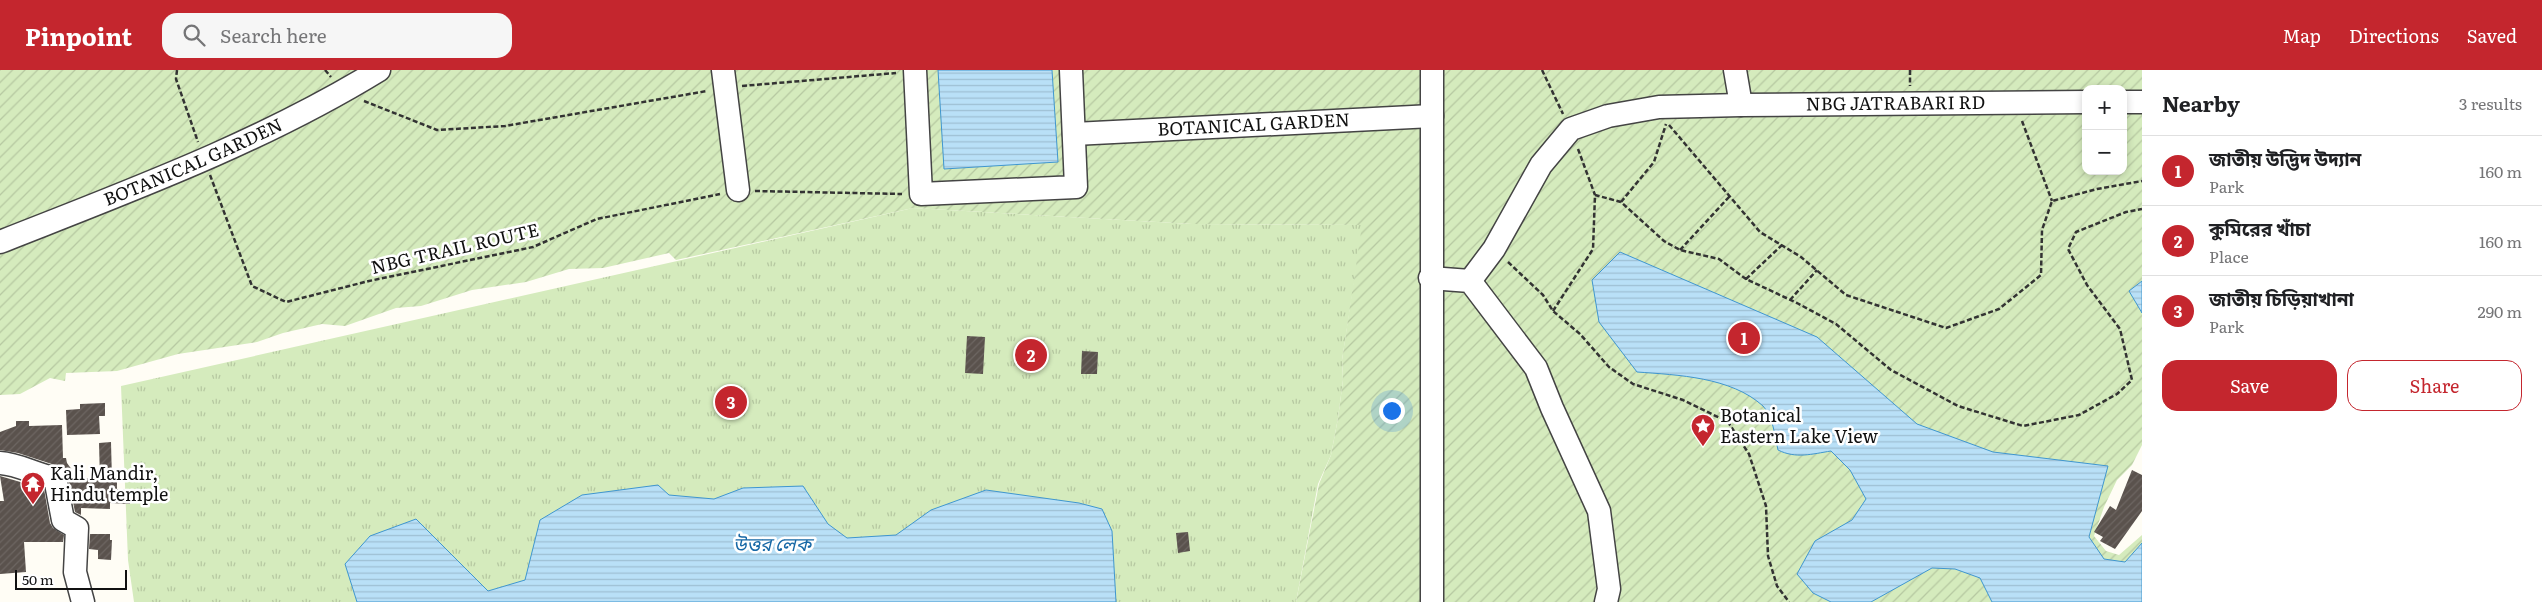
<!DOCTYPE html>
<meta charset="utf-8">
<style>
:root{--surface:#fff;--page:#f6f6f6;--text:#202124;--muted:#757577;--line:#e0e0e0;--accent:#c4262e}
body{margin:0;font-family:Literata,"Noto Sans Bengali",serif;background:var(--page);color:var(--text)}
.controls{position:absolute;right:15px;top:15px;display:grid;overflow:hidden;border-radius:10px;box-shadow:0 2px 8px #0003}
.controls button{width:45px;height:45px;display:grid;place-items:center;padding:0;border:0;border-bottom:1px solid var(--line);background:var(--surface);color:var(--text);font:25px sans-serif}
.scale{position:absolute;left:15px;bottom:12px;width:112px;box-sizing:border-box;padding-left:5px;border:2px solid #111;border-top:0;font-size:14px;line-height:18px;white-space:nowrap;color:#111;-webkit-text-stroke:4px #fff;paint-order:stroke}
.you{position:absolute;left:1391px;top:340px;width:18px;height:18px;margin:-12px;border:4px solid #fff;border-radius:50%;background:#1a73e8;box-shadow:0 0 0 8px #1a73e833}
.badge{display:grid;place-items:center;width:32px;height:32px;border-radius:50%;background:var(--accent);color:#fff;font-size:16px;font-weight:700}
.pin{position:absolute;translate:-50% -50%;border:2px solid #fff;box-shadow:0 1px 5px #0006}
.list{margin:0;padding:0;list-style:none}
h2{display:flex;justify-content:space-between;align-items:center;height:65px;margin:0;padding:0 20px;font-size:21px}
h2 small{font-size:16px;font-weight:400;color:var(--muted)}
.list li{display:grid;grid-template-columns:32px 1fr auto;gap:15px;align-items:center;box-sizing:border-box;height:70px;padding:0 20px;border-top:1px solid var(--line)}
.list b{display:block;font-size:19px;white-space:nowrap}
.list p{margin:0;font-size:16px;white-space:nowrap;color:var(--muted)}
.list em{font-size:16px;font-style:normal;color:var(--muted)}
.actions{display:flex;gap:10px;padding:15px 20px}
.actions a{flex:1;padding:11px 0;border:1px solid var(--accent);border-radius:15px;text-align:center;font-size:18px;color:var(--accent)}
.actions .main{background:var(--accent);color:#fff}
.icon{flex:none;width:28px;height:28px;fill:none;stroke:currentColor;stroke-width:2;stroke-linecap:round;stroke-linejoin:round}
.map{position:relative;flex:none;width:2142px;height:532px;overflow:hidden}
header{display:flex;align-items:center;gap:30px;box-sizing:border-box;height:70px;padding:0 25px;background:var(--accent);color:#fff}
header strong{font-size:24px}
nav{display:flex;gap:28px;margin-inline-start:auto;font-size:18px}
.search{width:350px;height:45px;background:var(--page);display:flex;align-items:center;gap:12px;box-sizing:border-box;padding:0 18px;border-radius:15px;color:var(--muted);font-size:19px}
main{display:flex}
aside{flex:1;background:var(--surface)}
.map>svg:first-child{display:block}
.park{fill:url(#park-tufts)}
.garden{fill:url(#garden-furrows);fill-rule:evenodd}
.water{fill:url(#water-rules);stroke:#3f96cf}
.building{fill:url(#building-hatch)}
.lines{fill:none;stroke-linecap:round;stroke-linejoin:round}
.minor-casing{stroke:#444;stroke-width:25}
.path{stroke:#333;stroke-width:2.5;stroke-dasharray:5 2.5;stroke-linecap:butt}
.minor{stroke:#fff;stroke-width:22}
.labels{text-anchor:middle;stroke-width:5;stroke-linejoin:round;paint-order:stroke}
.street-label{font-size:18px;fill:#111;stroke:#fff}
.poi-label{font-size:18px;fill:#111;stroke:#fff;text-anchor:start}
.water-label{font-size:19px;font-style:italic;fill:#1768a6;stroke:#fff}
</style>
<header>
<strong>Pinpoint</strong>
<div class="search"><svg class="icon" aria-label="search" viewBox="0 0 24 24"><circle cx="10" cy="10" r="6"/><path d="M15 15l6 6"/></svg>Search here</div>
<nav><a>Map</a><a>Directions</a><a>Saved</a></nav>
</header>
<main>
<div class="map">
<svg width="2142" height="532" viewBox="0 0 2142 532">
<defs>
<pattern id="park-tufts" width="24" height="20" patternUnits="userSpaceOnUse" patternTransform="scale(1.25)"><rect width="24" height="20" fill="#d5ebbd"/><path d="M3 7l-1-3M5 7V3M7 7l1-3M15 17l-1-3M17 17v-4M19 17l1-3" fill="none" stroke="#b6c8a1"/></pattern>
<pattern id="garden-furrows" width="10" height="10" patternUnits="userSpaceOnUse" patternTransform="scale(1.25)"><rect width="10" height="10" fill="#d5ebbd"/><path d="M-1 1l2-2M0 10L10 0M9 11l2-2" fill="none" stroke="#b6c8a1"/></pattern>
<pattern id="water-rules" width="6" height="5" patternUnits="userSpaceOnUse" patternTransform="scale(1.25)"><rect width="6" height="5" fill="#b9e0f7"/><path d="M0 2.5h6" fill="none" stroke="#9ebfd3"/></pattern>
<pattern id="building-hatch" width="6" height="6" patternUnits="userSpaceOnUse" patternTransform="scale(1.25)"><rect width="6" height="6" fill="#5a524d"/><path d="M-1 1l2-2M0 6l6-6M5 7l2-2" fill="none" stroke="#6d6662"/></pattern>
</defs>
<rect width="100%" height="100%" fill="#fffdf5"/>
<path class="park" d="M913,138L1192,154L1363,155L1342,290L1343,310L1338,348L1331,385L1318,414L1296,532H134L128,490L121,316Z"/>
<path class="garden" d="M0,0H2142V375L2132,395L2117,410L2104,437L2094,466L2106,481L2119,485L2142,465V532H1296L1319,414L1331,385L1338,348L1343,310L1342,290L1362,155L1192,154L913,138L676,190L669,183L603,198L569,199L526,212L472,220L421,236L396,238L345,256L322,254L283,263L257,272L178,284L117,301L66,303L65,311L50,308L20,324L0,325ZM2086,19H2123V101H2086Z"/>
<path class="water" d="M938,0H1052L1058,92L944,99Z
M1620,182L1817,267L1917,354L1993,382L2108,396L2089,467L2104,489L2125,492L2142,473V532H1992L1980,508L1955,499L1932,498L1871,532H1831L1813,523L1797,504L1815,471L1852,450L1866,429L1850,400L1831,381C1812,384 1796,389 1778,380C1775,367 1773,346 1763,336C1731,307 1678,305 1637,302L1599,252L1592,210Z
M2142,211V243L2129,221Z
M658,415L669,425L714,429L743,418L803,416L828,454L847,468L896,465L931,440L986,420L1079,433L1102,439L1112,461L1116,532H357L345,494L370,466L416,449L488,521L525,510L540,450L582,425Z"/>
<path class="building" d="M967,266L985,267L983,304L965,303Z
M1082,281L1098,282L1097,304H1081Z
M105,333V346H99L100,364L67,365L66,340L80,339V334Z
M16,351H29V356L62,355L63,388H66L67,393L78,408L100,409L99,373L111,372L112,410H117V419L130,420V434L110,433V439L81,438V445L75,442L68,406L64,398L18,383L0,380V362L16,356Z
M2132,400L2142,405V441L2115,479L2100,471L2103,467L2094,462L2110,436L2116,440Z
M0,406L44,419L50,453L53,458L64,465L63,472H24L26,502L0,504V431H4Z
M1188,462L1190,481L1178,483L1176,463Z
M90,464H110V470H112L111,490L98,489V480L89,479Z"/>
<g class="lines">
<defs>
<g id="minor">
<path d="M723,0L738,120"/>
<path d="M915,0L921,124L1076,117L1071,0"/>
<path d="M1432,0V532"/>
<path id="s1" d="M1735,0L1741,35L2086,32"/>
<path d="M2123,32H2142"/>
<path id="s2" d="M1074,64L1432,46"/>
<path id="s3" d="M0,172C129,121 260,73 379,0"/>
<path d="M1430,208L1470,211L1536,298L1552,338L1599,441L1609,519L1606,532"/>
<path d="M1470,211L1494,179L1541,95L1571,59L1608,46L1659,37L1741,35"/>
<path d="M0,393C19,394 36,405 55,408L63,450L77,458L75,502L83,532"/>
</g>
</defs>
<use href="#minor" class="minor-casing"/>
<path class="path" d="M177,0L176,9L198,72
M325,0L331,7
M1542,0L1563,44
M1910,0V16
M742,16L896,3
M364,31L437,60L505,56L707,21
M2022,51L2052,131
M1669,55L1760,162L1801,187L1846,225L1946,258L1999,239L2041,205L2042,160L2052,131L2097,119L2142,111
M1578,79L1595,125
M210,105L252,216L286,232L369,211L533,177L597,149L720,124
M755,121L902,124
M1621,132L1654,92L1666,54
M1680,180L1729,127
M1508,192L1543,225L1553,241L1580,264L1609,297L1633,314L1683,330L1728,352L1749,384L1766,436L1768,486L1777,516L1789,532
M1746,209L1782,175
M1790,230L1817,200
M1553,241L1593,179L1595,125L1621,132L1664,171L1680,180L1719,189L1746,209L1797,233L1836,254L1891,300L1958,336L2023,356L2079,345L2117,324L2132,310L2120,259L2087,215L2068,179L2076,162L2126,142L2142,139"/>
<use href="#minor" class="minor"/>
</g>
<defs>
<symbol id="sight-pin" viewBox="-11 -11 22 30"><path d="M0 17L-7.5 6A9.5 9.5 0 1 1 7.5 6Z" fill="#c4262e" stroke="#fff"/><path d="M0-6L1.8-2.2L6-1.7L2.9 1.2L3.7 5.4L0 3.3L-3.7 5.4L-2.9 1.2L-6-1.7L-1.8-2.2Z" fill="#fff"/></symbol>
<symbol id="temple-pin" viewBox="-11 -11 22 30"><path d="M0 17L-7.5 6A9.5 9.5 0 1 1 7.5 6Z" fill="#c4262e" stroke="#fff"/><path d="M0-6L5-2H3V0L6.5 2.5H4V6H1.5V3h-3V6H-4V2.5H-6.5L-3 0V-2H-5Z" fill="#fff"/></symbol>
</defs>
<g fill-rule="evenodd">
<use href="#sight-pin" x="1689" y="342" width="28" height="38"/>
<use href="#temple-pin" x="19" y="400" width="28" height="38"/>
</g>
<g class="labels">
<g class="street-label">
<text dy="6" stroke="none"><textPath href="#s1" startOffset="190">NBG JATRABARI RD</textPath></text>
<text dy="6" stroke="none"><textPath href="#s2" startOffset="180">BOTANICAL GARDEN</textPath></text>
<text dy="6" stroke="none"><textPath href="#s3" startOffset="209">BOTANICAL GARDEN</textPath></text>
<text transform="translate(455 179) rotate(-13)" y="6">NBG TRAIL ROUTE</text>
</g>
<g class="poi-label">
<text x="1720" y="352">Botanical<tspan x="1720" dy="21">Eastern Lake View</tspan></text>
<text x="50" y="410">Kali Mandir,<tspan x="50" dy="21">Hindu temple</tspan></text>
</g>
<g class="water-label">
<text x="772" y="481">উত্তর লেক</text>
</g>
</g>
</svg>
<div class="controls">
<button>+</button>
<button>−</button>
</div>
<div class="scale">50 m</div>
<div class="you"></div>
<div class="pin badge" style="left:1744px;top:268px">1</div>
<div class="pin badge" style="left:1031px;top:285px">2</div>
<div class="pin badge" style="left:731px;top:332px">3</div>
</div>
<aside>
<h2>Nearby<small>3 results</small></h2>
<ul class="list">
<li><span class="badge">1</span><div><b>জাতীয় উদ্ভিদ উদ্যান</b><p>Park</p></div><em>160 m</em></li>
<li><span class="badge">2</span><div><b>কুমিরের খাঁচা</b><p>Place</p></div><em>160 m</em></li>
<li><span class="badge">3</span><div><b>জাতীয় চিড়িয়াখানা</b><p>Park</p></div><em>290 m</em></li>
</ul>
<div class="actions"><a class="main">Save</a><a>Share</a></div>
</aside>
</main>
